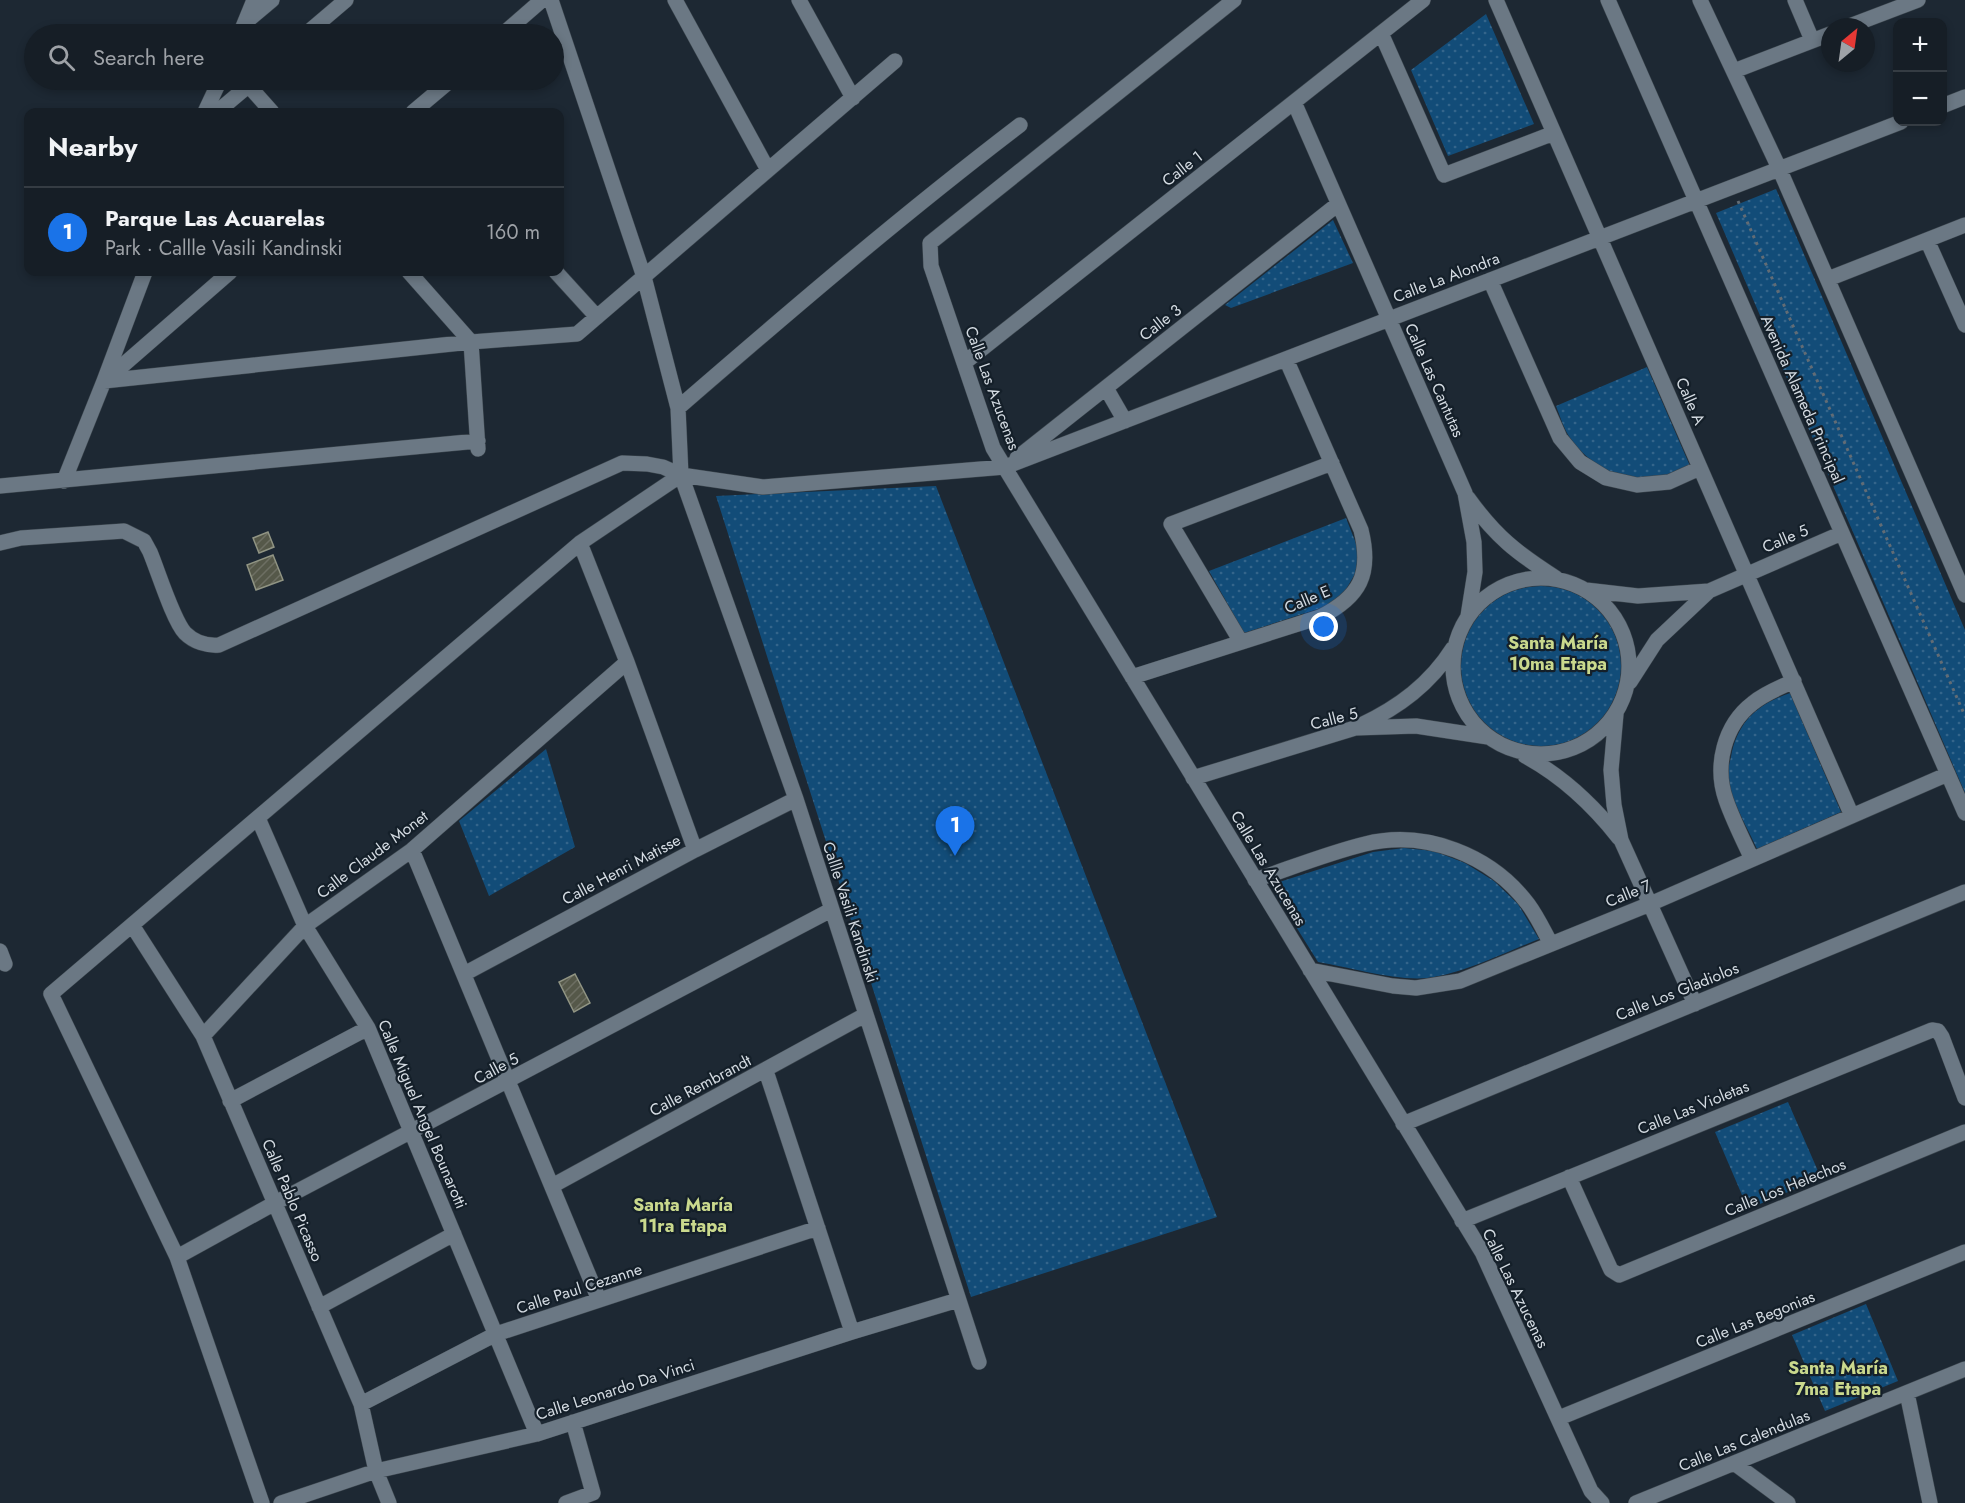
<!DOCTYPE html>
<meta charset="utf-8">
<style>
:root{--surface:#161e26;--page:#1f272e;--text:#f1f3f6;--muted:#9ea2a7;--line:#353c43;--accent:#1a73e8}
body{margin:0;font-family:Jost,sans-serif;background:var(--page);color:var(--text)}
.controls{position:absolute;right:18px;top:18px;display:grid;overflow:hidden;border-radius:12px;box-shadow:0 3px 9px #0003}
.controls button{width:54px;height:54px;display:grid;place-items:center;padding:0;border:0;border-bottom:2px solid var(--line);background:var(--surface);color:var(--text);font:30px sans-serif}
.compass{position:absolute;left:1821px;top:18px;width:54px;height:54px;border-radius:50%;background:var(--surface);box-shadow:0 3px 9px #0003;rotate:29deg}
.you{position:absolute;left:1324px;top:627px;width:21px;height:21px;margin:-15px;border:4px solid #fff;border-radius:50%;background:#1a73e8;box-shadow:0 0 0 9px #1a73e833}
.badge{display:grid;place-items:center;width:39px;height:39px;border-radius:50%;background:var(--accent);color:#fff;font-size:20px;font-weight:700}
.pin{position:absolute;translate:-50% -50px;filter:drop-shadow(0 2px 3px #0008)}
.pin::after{content:'';position:absolute;top:32px;width:21px;height:18px;background:inherit;clip-path:polygon(0 0,100% 0,50% 100%)}
.list{margin:0;padding:0;list-style:none}
h2{display:flex;justify-content:space-between;align-items:center;height:78px;margin:0;padding:0 24px;font-size:26px}
h2 small{font-size:20px;font-weight:400;color:var(--muted)}
.list li{display:grid;grid-template-columns:39px 1fr auto;gap:18px;align-items:center;box-sizing:border-box;height:90px;padding:0 24px;border-top:2px solid var(--line)}
.list b{display:block;font-size:22px;white-space:nowrap}
.list p{margin:0;font-size:20px;white-space:nowrap;color:var(--muted)}
.list em{font-size:20px;font-style:normal;color:var(--muted)}
.icon{flex:none;width:33px;height:33px;fill:none;stroke:currentColor;stroke-width:2;stroke-linecap:round;stroke-linejoin:round}
.map{position:relative;flex:none;width:1965px;height:1503px;overflow:hidden}
.search{position:absolute;background:var(--surface);box-shadow:0 3px 9px #0003;left:24px;top:24px;width:540px;height:66px;display:flex;align-items:center;gap:15px;box-sizing:border-box;padding:0 21px;border-radius:33px;color:var(--muted);font-size:22px}
.panel{position:absolute;background:var(--surface);box-shadow:0 3px 9px #0003;left:24px;top:108px;width:540px;height:168px;border-radius:12px}
.map>svg:first-child{display:block}
.green{fill:url(#green-dots)}
.building{fill:url(#building-hatch);stroke:#909483;stroke-width:1.5}
.lines{fill:none;stroke-linecap:round;stroke-linejoin:round}
.minor-casing{stroke:#3c464e;stroke-width:16}
.path{stroke:#626c75;stroke-width:3;stroke-dasharray:3 4.5;stroke-linecap:butt}
.minor{stroke:#6b7884;stroke-width:15}
.labels{text-anchor:middle;stroke-width:4.5;stroke-linejoin:round;paint-order:stroke}
.street-label{font-size:16px;fill:#d4dbe2;stroke:#141f29}
.neighbourhood-label{font-size:18px;font-weight:bold;fill:#cad98d;stroke:#141f29}
</style>
<div class="map">
<svg width="1965" height="1503" viewBox="0 0 1965 1503">
<defs>
<pattern id="green-dots" width="8" height="8" patternUnits="userSpaceOnUse" patternTransform="scale(1.5)"><rect width="8" height="8" fill="#124c78"/><path d="M2 2h.1M6 6h.1" fill="none" stroke="#34658b" stroke-width="1.8" stroke-linecap="round"/></pattern>
<pattern id="building-hatch" width="6" height="6" patternUnits="userSpaceOnUse" patternTransform="scale(1.5)"><rect width="6" height="6" fill="#555849"/><path d="M-1 1l2-2M0 6l6-6M5 7l2-2" fill="none" stroke="#6d6f63"/></pattern>
</defs>
<rect width="100%" height="100%" fill="#1d2833"/>
<path class="green" d="M1486,14L1534,124L1448,156L1411,70Z
M1776,189L1965,630V793L1716,213Z
M1333,220L1353,263L1231,308L1225,305Z
M1647,367L1690,466C1682,470 1673,475 1664,477C1628,484 1592,469 1571,439C1564,430 1560,416 1556,406Z
M936,486L1217,1217L971,1297L716,496Z
M1346,518L1357,546L1358,558L1355,574L1345,591L1327,606L1244,633L1209,571Z
M1461 666a80 80 0 1 1 160 0a80 80 0 1 1-160 0Z
M1790,693L1841,812L1757,849C1748,828 1729,798 1728,775C1727,770 1730,762 1731,757C1737,722 1758,704 1790,693Z
M546,749L575,847L489,896L459,821Z
M1404,848L1434,851L1465,863L1494,881L1518,904L1539,939C1506,952 1462,974 1427,978C1395,981 1349,967 1318,962L1270,885L1373,852Z
M1788,1102L1821,1178L1748,1209L1715,1132Z
M1866,1304L1898,1381L1825,1411L1792,1335Z"/>
<path class="building" d="M268,532L274,547L259,553L253,538Z
M273,555L283,580L256,590L247,565Z
M575,974L590,1003L574,1012L559,982Z"/>
<g class="lines">
<defs>
<path id="minor" d="M551,0L644,277L678,408L681,475L796,799L979,1362
M675,0L768,170
M799,0L853,98
M1234,0L930,243L931,266L993,448L1482,1252L1591,1491L1602,1503
M1496,0L1852,816
M1608,0L1965,813
M1700,0L1779,168L1965,595
M1795,0L1812,40
M247,21L272,0
M1847,27L1918,0
M1381,33L1444,175L1554,133
M240,34L254,0
M306,34L346,0
M503,34L542,0
M1734,71L1830,34
M248,85L272,112
M1294,102L1465,493L1474,542L1475,572L1468,616
M1942,106L1965,97
M205,112L220,80
M217,112L255,80
M413,112L451,80
M1927,240L1965,325
M409,272L471,342L478,449
M556,272L597,317
M1828,279L1965,225
M1490,280L1560,438L1580,462L1606,478L1637,485L1669,482L1700,468
M964,363L1423,0
M106,380L230,272
M104,381L471,342L577,334L895,61
M1106,388L1125,421
M678,408C790,311 902,215 1020,125
M1017,458L1338,204
M64,481L104,381L145,272
M0,486L478,441
M1468,498C1496,537 1517,553 1556,578
M0,543L21,538L124,531L144,541L150,552C158,571 173,620 185,633C194,642 207,646 219,645L622,463L647,464L663,467L681,475L763,487L1005,467L1901,122
M580,543L627,662L695,850
M1453 666a88 88 0 1 1 176 0a88 88 0 1 1-176 0Z
M1586,590L1638,596L1709,591
M1241,642L1171,524L1332,463
M1132,677L1320,617C1360,597 1372,574 1361,530L1286,359
M1630,682L1657,640L1709,591L1842,533
M1616,714L1611,770L1614,805L1621,840L1695,1004
M1361,725C1399,707 1430,684 1453,648
M1525,756C1562,776 1593,805 1619,838
M1193,778L1355,728L1416,726L1488,737
M258,818L305,926L368,1028L537,1434
M412,850L599,1300
M1752,859C1743,840 1733,820 1726,800C1714,766 1724,725 1753,703C1765,693 1779,688 1794,681
M1255,880C1291,868 1328,853 1365,844C1425,829 1491,855 1528,904C1537,916 1544,931 1551,944
M132,925L203,1036L361,1404L376,1471L389,1503
M0,951L5,964
M1310,970L1393,986L1416,988L1460,981L1650,904L1948,774
M464,974L695,850L796,799
M203,1036L305,926L412,850L627,662
M766,1071L852,1332
M230,1101L368,1028
M1403,1124L1965,892
M1569,1177L1611,1270L1619,1275L1965,1132
M552,1186L865,1015
M1462,1221L1932,1030L1938,1031L1942,1037L1965,1098
M177,1257L275,1203L831,910
M319,1307L454,1234
M1907,1393L1930,1503
M361,1404L496,1334L818,1228
M1559,1418L1965,1252
M1734,1463L1788,1503
M262,1503L177,1257L51,994L580,543L681,475
M281,1503L376,1471L537,1434L852,1332L958,1300
M566,1503L593,1493L573,1422
M1636,1503L1965,1369"/>
</defs>
<use href="#minor" class="minor-casing"/>
<path class="path" d="M1738,201L1965,716"/>
<use href="#minor" class="minor"/>
</g>
<g class="labels">
<g class="street-label">
<text transform="translate(1182 168) rotate(-38)" y="6">Calle 1</text>
<text transform="translate(1446 277) rotate(-21)" y="6">Calle La Alondra</text>
<text transform="translate(1160 322) rotate(-38)" y="6">Calle 3</text>
<text transform="translate(1435 380) rotate(66)" y="6">Calle Las Cantutas</text>
<text transform="translate(993 388) rotate(70)" y="6">Calle Las Azucenas</text>
<text transform="translate(1803 399) rotate(66)" y="6">Avenida Alameda Principal</text>
<text transform="translate(1691 401) rotate(66)" y="6">Calle A</text>
<text transform="translate(1785 538) rotate(-23)" y="6">Calle 5</text>
<text transform="translate(1307 599) rotate(-23)" y="6">Calle E</text>
<text transform="translate(1334 718) rotate(-14)" y="6">Calle 5</text>
<text transform="translate(372 854) rotate(-37)" y="6">Calle Claude Monet</text>
<text transform="translate(1269 868) rotate(59)" y="6">Calle Las Azucenas</text>
<text transform="translate(621 869) rotate(-28)" y="6">Calle Henri Matisse</text>
<text transform="translate(1628 893) rotate(-22)" y="6">Calle 7</text>
<text transform="translate(851 912) rotate(72)" y="6">Callle Vasili Kandinski</text>
<text transform="translate(1677 991) rotate(-22)" y="6">Calle Los Gladiolos</text>
<text transform="translate(496 1068) rotate(-28)" y="6">Calle 5</text>
<text transform="translate(700 1085) rotate(-28)" y="6">Calle Rembrandt</text>
<text transform="translate(1693 1107) rotate(-22)" y="6">Calle Las Violetas</text>
<text transform="translate(423 1114) rotate(67)" y="6">Calle Miguel Angel Bounarotti</text>
<text transform="translate(1785 1187) rotate(-22)" y="6">Calle Los Helechos</text>
<text transform="translate(293 1200) rotate(67)" y="6">Calle Pablo Picasso</text>
<text transform="translate(579 1288) rotate(-18)" y="6">Calle Paul Cezanne</text>
<text transform="translate(1516 1288) rotate(64)" y="6">Calle Las Azucenas</text>
<text transform="translate(1755 1319) rotate(-22)" y="6">Calle Las Begonias</text>
<text transform="translate(615 1389) rotate(-18)" y="6">Calle Leonardo Da Vinci</text>
<text transform="translate(1744 1440) rotate(-22)" y="6">Calle Las Calendulas</text>
</g>
<g class="neighbourhood-label">
<text x="1558" y="649">Santa María<tspan x="1558" dy="21">10ma Etapa</tspan></text>
<text x="683" y="1211">Santa María<tspan x="683" dy="21">11ra Etapa</tspan></text>
<text x="1838" y="1374">Santa María<tspan x="1838" dy="21">7ma Etapa</tspan></text>
</g>
</g>
</svg>
<div class="controls">
<button>+</button>
<button>−</button>
</div>
<svg class="compass" viewBox="-18 -18 36 36"><path d="M0-13l5 13h-10z" fill="#e53935"/><path d="M0 13l5-13h-10z" fill="#9ea2a7"/></svg>
<div class="you"></div>
<div class="pin badge" style="left:955px;top:856px">1</div>
<div class="search"><svg class="icon" aria-label="search" viewBox="0 0 24 24"><circle cx="10" cy="10" r="6"/><path d="M15 15l6 6"/></svg>Search here</div>
<section class="panel">
<h2>Nearby<small></small></h2>
<ul class="list">
<li><span class="badge">1</span><div><b>Parque Las Acuarelas</b><p>Park · Callle Vasili Kandinski</p></div><em>160 m</em></li>
</ul>
</section>
</div>
